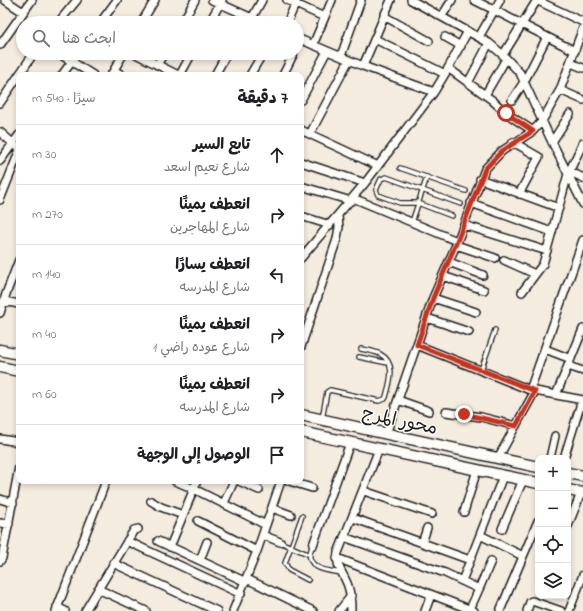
<!DOCTYPE html>
<html lang="ar">
<meta charset="utf-8">
<style>
:root{--surface:#fff;--page:#f6f6f6;--text:#202124;--muted:#757577;--line:#e0e0e0}
body{margin:0;font-family:"Indie Flower","Playpen Sans Arabic",sans-serif;background:var(--page);color:var(--text);direction:rtl}
.controls{position:absolute;right:12px;bottom:12px;display:grid;overflow:hidden;border-radius:8px;box-shadow:0 2px 6px #0003}
.controls button{width:36px;height:36px;display:grid;place-items:center;padding:0;border:0;border-bottom:1px solid var(--line);background:var(--surface);color:var(--text);font:20px sans-serif}
.stop{position:absolute;width:12px;height:12px;margin:-9px;border:3px solid #c8321e;border-radius:50%;background:#fff}
.stop.end{background:#c8321e;border-color:#fff;box-shadow:0 1px 4px #0008}
.list{margin:0;padding:0;list-style:none}
h2{display:flex;justify-content:space-between;align-items:center;height:52px;margin:0;padding:0 16px;font-size:17px}
h2 small{font-size:13px;font-weight:400;color:var(--muted)}
.list li{display:grid;grid-template-columns:26px 1fr auto;gap:12px;align-items:center;box-sizing:border-box;height:60px;padding:0 16px;border-top:1px solid var(--line)}
.list b{display:block;font-size:15px;white-space:nowrap}
.list p{margin:0;font-size:13px;white-space:nowrap;color:var(--muted)}
.list em{font-size:13px;font-style:normal;color:var(--muted)}
.icon{flex:none;width:22px;height:22px;fill:none;stroke:currentColor;stroke-width:2;stroke-linecap:round;stroke-linejoin:round}
.map{position:relative;flex:none;width:583px;height:611px;overflow:hidden;direction:ltr}
.search{position:absolute;background:var(--surface);box-shadow:0 2px 6px #0003;left:16px;top:16px;width:288px;height:44px;display:flex;align-items:center;gap:10px;box-sizing:border-box;padding:0 14px;border-radius:22px;color:var(--muted);font-size:15px}
.panel{position:absolute;background:var(--surface);box-shadow:0 2px 6px #0003;left:16px;top:72px;width:288px;height:412px;border-radius:8px;direction:rtl}
.map>svg:first-child{display:block}
.lines{fill:none;stroke-linecap:round;stroke-linejoin:round}
.service-casing{stroke:#1c1c1c;stroke-width:6}
.minor-casing{stroke:#1c1c1c;stroke-width:10}
.secondary-casing{stroke:#1c1c1c;stroke-width:13}
.service{stroke:#fdfcf7;stroke-width:3.5}
.minor{stroke:#fdfcf7;stroke-width:7}
.secondary{stroke:#fdfcf7;stroke-width:10}
.route{stroke:#c8321e;stroke-width:5}
.labels{text-anchor:middle;stroke-width:3;stroke-linejoin:round;paint-order:stroke}
.street-label{font-size:18px;fill:#1c1c1c;stroke:#fdfcf7}
</style>
<div class="map">
<svg width="583" height="611" viewBox="0 0 583 611">
<rect width="100%" height="100%" fill="#f5ece0"/>
<filter id="ink" filterUnits="userSpaceOnUse"><feTurbulence type="fractalNoise" baseFrequency=".025" numOctaves="2"/><feDisplacementMap in="SourceGraphic" scale="8" xChannelSelector="R" yChannelSelector="G"/><feConvolveMatrix kernelMatrix="1 2 1 2 8 2 1 2 1" color-interpolation-filters="sRGB"/></filter>
<g filter="url(#ink)">
<g class="lines">
<defs>
<path id="service" d="M400,168L466,191
M452,216L418,203H400L378,195L376,190L381,179L386,177L461,204
M412,222L427,177
M359,357L388,363
M481,370L495,330
M322,419L327,392L330,390L379,401L385,399L386,397C390,382 397,363 380,354C374,351 367,350 361,349
M302,516L285,563L289,570L308,580
M280,542L310,555
M313,545C311,549 309,554 310,558C313,571 332,571 342,573"/>
<path id="minor" d="M5,0L23,12
M212,0L263,23
M287,0L324,17
M411,0L489,43L503,55L520,73L552,142L583,204
M474,0L575,51
M536,0L583,22
M384,16L429,41
M442,16L452,0
M252,18L262,0
M58,23L77,0
M100,23L117,0
M141,23L155,0
M182,23L195,0
M209,23L222,0
M287,23L297,0
M445,37L461,46
M479,37L500,0
M297,38L363,66L434,92
M375,39L445,74
M0,45L32,0
M313,45L332,0
M58,53L93,75
M134,53L178,75
M503,55L537,0
M341,56L361,0
M571,63L583,68
M157,65L164,53
M363,66L391,0
M448,68L492,100L506,113L533,131
M114,70L122,75
M19,75L34,53
M62,75L78,53
M111,75L124,53
M180,75L192,53
M215,75L227,53
M250,75L263,53
M283,75L294,53
M468,83L489,43
M560,90L583,100
M485,95L506,59
M301,100L327,51
M512,100L524,82L547,37
M0,103L19,75
M301,130L378,166
M0,132L16,146
M310,134L349,60
M513,142L539,157L519,194
M552,142L570,114
M0,161L19,135
M301,162L365,183
M569,171L583,178
M480,179L559,208
M301,186L351,201
M353,198L457,241
M0,200L19,152
M471,203L552,232
M301,216L330,225
M464,225L547,251
M456,245L495,258
M301,258L365,183L434,92L445,74L468,31
M504,260L535,274
M449,262L483,275
M443,276L484,290
M522,292L543,264L545,257L568,174L583,143
M433,298L476,312
M4,301L19,304
M0,313L6,294L19,260
M427,318L469,332
M417,345L530,390L583,400
M301,347L337,239L339,227L338,216
M545,349L571,359
M568,366L583,371
M530,390L583,240
M556,395L583,329
M398,400L429,411
M446,412L481,417L516,426
M386,434L433,298L456,245L485,169L502,151L533,131L542,121L560,90L583,28
M0,439L19,442
M498,458L535,391
M550,458L555,436
M564,458L582,400
M175,481L194,489L266,525
M239,481L259,490
M289,481L312,488
M364,491L432,514
M0,499L13,503
M151,501L161,507L183,515
M224,503L234,481
M272,508L291,515
M464,512L477,470
M353,518L470,560
M198,521L257,551
M0,523L9,524
M568,526L581,493
M502,529L523,480
M263,535L280,542
M480,535L523,556
M344,537L445,573L479,589L470,609
M127,541L241,594
M158,541L246,582
M422,543L427,528
M313,545L350,443
M170,547L197,481
M337,558L474,611
M200,560L207,542
M0,561L2,558L19,467
M113,563L217,611
M247,579L313,611
M462,581L503,476
M98,589L146,611
M479,589L491,561
M57,607L65,611
M56,611L106,481
M85,611L134,530L138,529
M233,611L257,551L281,481
M339,611L351,596
M351,611C351,602 351,594 348,586C344,574 335,566 338,553L379,449
M425,611L431,595
M500,611L538,521
M527,611L530,602L532,601L561,611
M569,611L583,575"/>
<path id="secondary" d="M0,350L19,354
M0,367L19,371
M301,415L538,467
M301,432L538,483
M568,473L583,476
M568,490L583,493"/>
</defs>
<use href="#service" class="service-casing"/>
<use href="#minor" class="minor-casing"/>
<use href="#secondary" class="secondary-casing"/>
<use href="#service" class="service"/>
<use href="#minor" class="minor"/>
<use href="#secondary" class="secondary"/>
</g>
</g>
<g class="lines" filter="url(#ink)">
<path class="route" d="M464,414L516,426L535,391L417,345L433,298L457,241L485,169L502,151L533,131L506,113"/>
</g>
<g class="labels">
<g class="street-label">
<text transform="translate(400 420) rotate(12)" y="6">محور المرج</text>
</g>
</g>
</svg>
<div class="controls">
<button>+</button>
<button>−</button>
<button><svg class="icon" aria-label="locate" viewBox="0 0 24 24"><circle cx="12" cy="12" r="6"/><path d="M12 2v4M12 18v4M2 12h4M18 12h4"/></svg></button>
<button><svg class="icon" aria-label="layers" viewBox="0 0 24 24"><path d="M12 4l9 5-9 5-9-5zM3 14l9 5 9-5"/></svg></button>
</div>
<div class="stop" style="left:506px;top:113px"></div>
<div class="stop end" style="left:464px;top:414px"></div>
<div class="search"><svg class="icon" aria-label="search" viewBox="0 0 24 24"><circle cx="10" cy="10" r="6"/><path d="M15 15l6 6"/></svg>ابحث هنا</div>
<section class="panel">
<h2>7 دقيقة<small>سيرًا · 540 m</small></h2>
<ul class="list">
<li><svg class="icon" aria-label="ahead" viewBox="0 0 24 24"><path d="M12 20V5M6 11l6-6 6 6"/></svg><div><b>تابع السير</b><p>شارع نعيم اسعد</p></div><em>30 m</em></li>
<li><svg class="icon" aria-label="right" viewBox="0 0 24 24"><path d="M7 20v-9h11M14 6l5 5-5 5"/></svg><div><b>انعطف يمينًا</b><p>شارع المهاجرين</p></div><em>270 m</em></li>
<li><svg class="icon" aria-label="left" viewBox="0 0 24 24"><path d="M17 20v-9H6M10 6l-5 5 5 5"/></svg><div><b>انعطف يسارًا</b><p>شارع المدرسه</p></div><em>140 m</em></li>
<li><svg class="icon" aria-label="right" viewBox="0 0 24 24"><path d="M7 20v-9h11M14 6l5 5-5 5"/></svg><div><b>انعطف يمينًا</b><p>شارع عوده راضي 1</p></div><em>40 m</em></li>
<li><svg class="icon" aria-label="right" viewBox="0 0 24 24"><path d="M7 20v-9h11M14 6l5 5-5 5"/></svg><div><b>انعطف يمينًا</b><p>شارع المدرسه</p></div><em>60 m</em></li>
<li><svg class="icon" aria-label="arrive" viewBox="0 0 24 24"><path d="M6 21V4h12l-3 4 3 4H6"/></svg><div><b>الوصول إلى الوجهة</b></div></li>
</ul>
</section>
</div>
